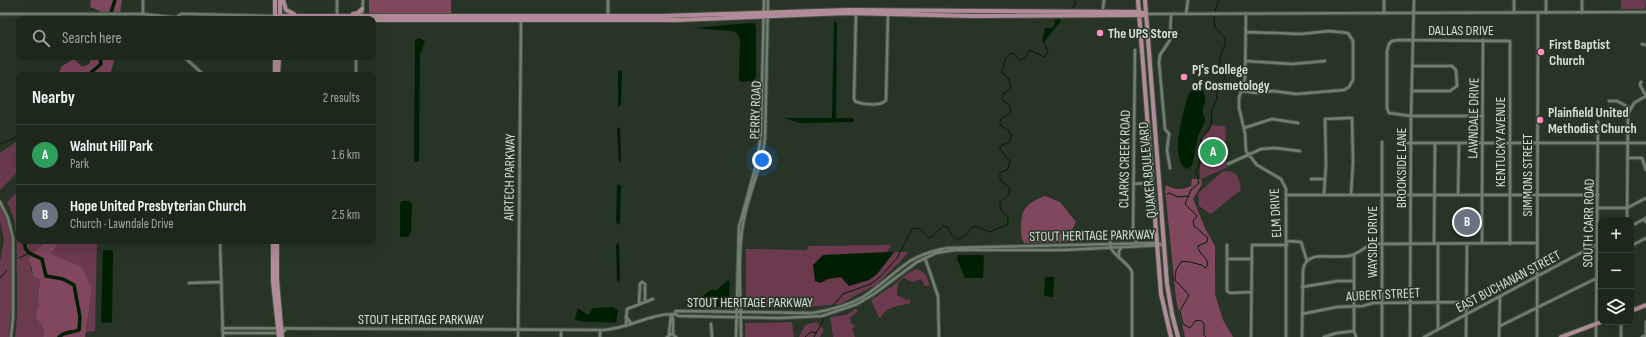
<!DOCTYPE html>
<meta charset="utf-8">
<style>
:root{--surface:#1d271c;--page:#252f25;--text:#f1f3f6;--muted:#a0a5a3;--line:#3b443b;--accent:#fe8ebd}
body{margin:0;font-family:"Sofia Sans Condensed",sans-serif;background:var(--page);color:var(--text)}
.controls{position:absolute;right:12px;bottom:12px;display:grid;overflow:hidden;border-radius:8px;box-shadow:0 4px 16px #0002}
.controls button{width:36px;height:36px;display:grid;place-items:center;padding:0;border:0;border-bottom:1px solid var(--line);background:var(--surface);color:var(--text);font:20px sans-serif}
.you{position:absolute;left:762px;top:160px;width:14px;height:14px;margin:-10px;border:3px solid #fff;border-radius:50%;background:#1a73e8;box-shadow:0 0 0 6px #1a73e833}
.badge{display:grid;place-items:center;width:26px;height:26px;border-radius:50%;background:var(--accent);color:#fff;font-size:13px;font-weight:700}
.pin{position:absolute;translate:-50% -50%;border:2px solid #fff;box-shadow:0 1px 4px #0006}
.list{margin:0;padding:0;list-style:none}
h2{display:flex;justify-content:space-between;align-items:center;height:52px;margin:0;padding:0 16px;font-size:17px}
h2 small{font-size:13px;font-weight:400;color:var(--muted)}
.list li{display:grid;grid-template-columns:26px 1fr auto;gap:12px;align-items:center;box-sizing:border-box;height:60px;padding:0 16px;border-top:1px solid var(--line)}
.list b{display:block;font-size:15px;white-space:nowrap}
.list p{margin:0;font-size:13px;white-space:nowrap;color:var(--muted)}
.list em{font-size:13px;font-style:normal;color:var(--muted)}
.icon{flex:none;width:22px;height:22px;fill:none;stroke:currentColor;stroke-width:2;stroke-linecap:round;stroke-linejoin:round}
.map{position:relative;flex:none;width:1646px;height:337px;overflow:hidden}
.search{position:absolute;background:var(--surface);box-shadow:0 4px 16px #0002;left:16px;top:16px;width:360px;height:44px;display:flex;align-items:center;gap:10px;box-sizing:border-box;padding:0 14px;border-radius:8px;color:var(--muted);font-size:15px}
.panel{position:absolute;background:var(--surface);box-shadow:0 4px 16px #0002;left:16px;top:72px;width:360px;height:172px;border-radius:8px}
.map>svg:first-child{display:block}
.green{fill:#6b3a4f}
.forest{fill:#80475f}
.water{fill:#001e02}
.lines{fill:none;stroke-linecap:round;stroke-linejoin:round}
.stream{stroke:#001e02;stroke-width:1}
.river{stroke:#001e02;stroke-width:3.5}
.minor-casing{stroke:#434f43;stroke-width:4.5}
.major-casing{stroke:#434f43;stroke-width:6}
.minor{stroke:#707f6f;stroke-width:2.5}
.major{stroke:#b18b97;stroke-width:4}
.poi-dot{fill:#fe8ebd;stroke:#273426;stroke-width:1.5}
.labels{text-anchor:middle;stroke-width:3;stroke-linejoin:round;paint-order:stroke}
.street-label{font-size:14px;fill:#d6dfd6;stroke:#273426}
.poi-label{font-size:14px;font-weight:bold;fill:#d6dfd6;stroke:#273426;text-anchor:start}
</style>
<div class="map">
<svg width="1646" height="337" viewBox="0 0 1646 337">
<rect width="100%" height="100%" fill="#273426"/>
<path class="green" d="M1621,0H1646L1645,9H1621Z
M1212,125L1225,126L1226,137L1223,153L1228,167L1201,179C1197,168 1204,158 1204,148C1204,145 1203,142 1202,138L1209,132Z
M19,140V171L0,190V153Z
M1226,171C1240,172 1239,180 1241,190L1211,214L1199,206L1198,193L1222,172Z
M19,190V241H46L28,259L33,276L40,280L38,298L39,303L36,313V318L44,329L43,337H15C18,317 17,298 17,278C16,252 20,226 7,202Z
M0,206L7,220L11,236V310L9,337H0V261L4,240L0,221Z
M62,241H97L95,331L86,332L92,289L51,254L56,246Z
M891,245L887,252L823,255L821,283C828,278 833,277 841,277L846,283L877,274L894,252H908L900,262L877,284L840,304L806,307L746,306V249L807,250L808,246Z
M916,269C924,270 929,278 929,286H925L921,279L913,282L904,278C897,281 897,288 897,295L907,300L909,297L910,303C899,307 886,305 881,318H879L871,300L891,287L908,273Z
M856,309L858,311L850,317L851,324H853L855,327L852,329L855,337H833L830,317L846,315Z
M792,322L794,337H745V323Z
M816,322L824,330L820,337H799L805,325Z"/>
<path class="forest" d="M91,0H122L119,19H98L100,11L90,7Z
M369,0H451V15L369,14Z
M92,57H115L110,75H58L62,66L74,59L82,67L89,64Z
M1192,179H1201L1202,184L1193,199L1206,230L1215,246V294L1223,320L1233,337H1185L1176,299L1165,189L1166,185C1175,190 1181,190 1191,186Z
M1045,196L1060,202L1076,222L1070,234L1071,240L1068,242L1024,243C1021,238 1021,233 1021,228C1021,208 1027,203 1045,196Z
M46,241H62L56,246L51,254L82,267L92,289L85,337H43L44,329L36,318V313L39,303L38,298L40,280L33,276L32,269L28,259Z"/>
<path class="water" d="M1059,19L1061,21L1044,42L1042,41L1045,28H1052L1055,24L1054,20Z
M834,21L837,23L836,118H853L854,122L800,123L784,118H831L832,117Z
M749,23H753L756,26V77L753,81L741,82L739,80L740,39L737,33L732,31L694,28Z
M418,38L425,41L420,55L419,161L417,162L414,161L415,41Z
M620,70L622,72L621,104L619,107L618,105V71Z
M1196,87L1202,89C1209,102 1202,103 1203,112C1203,116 1206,117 1205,121L1198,136L1192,166L1187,169C1169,161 1183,112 1188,96L1190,92Z
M620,127L621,161L619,163L617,129Z
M618,184L621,186L620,224L618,225L616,221L617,187Z
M402,201H409L412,204L411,232L408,237H401L400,235V204Z
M619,242L620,276L619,283L617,280L616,245Z
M103,250H112L113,252L112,322L102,323L101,322Z
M894,252L877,274L869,280L849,286L841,277L827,279L821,283L815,281L813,265L823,255Z
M958,255H983L984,259L983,278H965L957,259Z
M1045,277H1054L1053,297L1044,296Z
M728,280L730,283C729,291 730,298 727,306L689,308L685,305L686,302L703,296L710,290H717Z
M613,307L618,310L616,323C608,322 579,323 575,319L578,308L588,315L593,308Z"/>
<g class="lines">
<path class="stream" d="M1071,9L1075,6V0
M1215,12L1219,0
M0,144L19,136
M1167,194L1169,193L1178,197L1188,196
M19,258L29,253
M0,278L7,270
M832,307L843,294L871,284L881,276L897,258L912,229L919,228L928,237H932L943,226L947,227C950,230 951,236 955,238C963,242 969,230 974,226L990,232L1008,224V217C1003,211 999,211 1000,202C1006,197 1011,196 1009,187L1000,180V173L1008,169L1010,161L1000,149V146L1009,142L1011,136L1009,131L1000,125V122L1002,118L1011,113L1009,104L1004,102L1002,98L1003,94L1011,89L1009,79L1004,75L1002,71L1005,60L1011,53L1015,54L1019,60L1025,58L1029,51H1032L1044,57L1048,52L1044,42
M805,337L811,332L816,333
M814,337L825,317
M1206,337L1204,335V324L1201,320L1195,321L1190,328L1183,324L1180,311L1189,295L1175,280L1176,270L1181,262C1187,260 1196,264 1202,265L1205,268L1208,265C1207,256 1198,254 1198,246L1207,242L1208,238L1194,226L1193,221L1197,216L1185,204L1191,190L1199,183L1196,171L1199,166C1198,157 1203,149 1201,139L1211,125L1212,108L1216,101L1218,89L1225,78C1224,74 1220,68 1220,64C1219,46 1235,43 1215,28L1214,15"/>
<path class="river" d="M109,19L115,0
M88,75L101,64L100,57
M26,241C21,252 34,255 42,259L46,276L63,279L74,285L80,317L79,330C72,333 65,331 59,337"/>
<defs>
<path id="minor" d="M1103,8L1104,0
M856,12L854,99L856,102C863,104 881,107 886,100L888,13
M1384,13V0
M1514,13V0
M1546,13V0
M1582,13V0
M0,14H143L181,18L275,19
M143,14V0
M337,14V0
M1147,14L1646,12
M1186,14L1188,0
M1246,14L1245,78L1239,98V108L1245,133L1246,151L1257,165L1281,179L1286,189V337
M178,16L181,14H191L275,16
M608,17V0
M362,19L363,0
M1642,44L1646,45
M184,57L204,75
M1245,61L1292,64L1325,61
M356,75V57
M1641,82L1640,85L1646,96
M1242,91L1256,93L1273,91L1296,94L1344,90L1349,87L1353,80V41L1348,33L1329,31L1301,34L1246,32
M1412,91H1450L1457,86L1456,70L1452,66H1412
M1609,101H1617L1630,108
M1483,116H1411L1389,113L1387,108V51L1389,44L1392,41L1398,40L1510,41V244
M1244,128L1272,119L1298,123
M1382,142V337
M1398,143H1646
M1627,158H1642L1646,170
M1228,164L1261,149L1275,148L1300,151
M1170,168L1167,150L1169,134L1165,129L1159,62L1160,55L1170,40L1171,14
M1311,179H1324
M1133,184L1145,183
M1287,195H1598
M1324,195L1326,164L1325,119L1349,118H1352L1353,162L1351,195
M1458,195L1459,143
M1482,195L1483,40
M0,202L8,218L13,238V317L11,337
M1598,208H1627L1646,198
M1644,219L1646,222
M1627,220L1628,114L1634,103L1646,96
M1631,226L1646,218
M1132,233L1137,243
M220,241L223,337
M1287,241L1301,242L1307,261
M1434,243L1435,143
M1482,243V195
M1227,245V291L1230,293L1251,292
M1631,246L1646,238
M1354,255V331L1356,337
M1119,257V251L1122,247
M925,258L938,296L939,337
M1227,259H1251
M189,283L220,282
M1302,287L1338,281H1354
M639,304L640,284L642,282L645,284V301
M671,314L673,319V334
M674,314L679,316L779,318L822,316L857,304L874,294L917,262L936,253L955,250H1063L1164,245
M1302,314L1337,307L1363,306L1373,303L1466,302
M626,317L632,324
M711,324L712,337
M626,326L627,309L653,299
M1500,326L1601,276
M222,328L604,330C629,328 649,314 674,314L676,311L813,313C830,310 847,306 863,297C880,286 894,272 910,261C922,254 935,250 948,248L1157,243L1164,245
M1438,329V244
M223,333H282L286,329
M669,334L671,316
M518,337L521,20
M561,337V330
M600,337V330
M667,337L672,334L676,337
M736,337L739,227L758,158L761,131L764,0
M741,337C741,301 737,258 743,224C748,194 762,167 765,138L768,0
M1132,337V272C1129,261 1101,251 1113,237H1129L1133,231L1135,50
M1251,337L1252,245H1287
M1302,337L1303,270C1306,247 1337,261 1352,255C1360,253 1366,245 1374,244L1536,243
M1324,337L1337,333L1354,331
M1410,337L1411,116L1414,0
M1424,337L1601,242
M1466,337L1467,244
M1499,337L1500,297
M1537,337L1538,13
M1596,337L1598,122
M1621,337V322
M1642,337L1646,335
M1646,337V322"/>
<path id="major" d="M283,0L286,10L294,14
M1138,0L1161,294L1171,337
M1145,0L1167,284L1172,314L1178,337
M353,14L358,13L362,9
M275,16H663L848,10L1139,12L1146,14
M275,19V0
M280,19V0
M373,20H678L846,13L972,16L1144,15
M275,75V57
M278,75L279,57
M273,241V282L279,337
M277,241V280L282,337
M1631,311L1646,305
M1561,337L1601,322"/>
</defs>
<use href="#minor" class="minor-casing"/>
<use href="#major" class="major-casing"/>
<use href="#minor" class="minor"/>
<use href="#major" class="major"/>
</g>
<g class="poi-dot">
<circle cx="1100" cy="33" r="4"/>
<circle cx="1541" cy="52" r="4"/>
<circle cx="1184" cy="77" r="4"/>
<circle cx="1540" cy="120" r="4"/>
</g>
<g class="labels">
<g class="street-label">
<text x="1461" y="35">DALLAS DRIVE</text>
<text transform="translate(755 110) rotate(-88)" y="5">PERRY ROAD</text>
<text transform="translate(1473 118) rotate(-89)" y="5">LAWNDALE DRIVE</text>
<text transform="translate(1500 142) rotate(-90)" y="5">KENTUCKY AVENUE</text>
<text transform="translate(1124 159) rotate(-89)" y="5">CLARKS CREEK ROAD</text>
<text transform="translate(1401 168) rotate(-90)" y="5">BROOKSIDE LANE</text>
<text transform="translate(1147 170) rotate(-95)" y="5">QUAKER BOULEVARD</text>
<text transform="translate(1527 175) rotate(-90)" y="5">SIMMONS STREET</text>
<text transform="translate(509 177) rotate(-89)" y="5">AIRTECH PARKWAY</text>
<text transform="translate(1275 213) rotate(-93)" y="5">ELM DRIVE</text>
<text transform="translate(1588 223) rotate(-89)" y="5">SOUTH CARR ROAD</text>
<text transform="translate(1092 235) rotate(-1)" y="5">STOUT HERITAGE PARKWAY</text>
<text transform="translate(1372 242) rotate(-90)" y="5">WAYSIDE DRIVE</text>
<text transform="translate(1508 281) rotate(-28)" y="5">EAST BUCHANAN STREET</text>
<text transform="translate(1383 294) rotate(-3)" y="5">AUBERT STREET</text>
<text x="750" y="307">STOUT HERITAGE PARKWAY</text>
<text x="421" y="324">STOUT HERITAGE PARKWAY</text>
</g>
<g class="poi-label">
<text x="1108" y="38">The UPS Store</text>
<text x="1549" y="49">First Baptist<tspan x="1549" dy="16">Church</tspan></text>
<text x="1192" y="74">PJ's College<tspan x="1192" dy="16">of Cosmetology</tspan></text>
<text x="1548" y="117">Plainfield United<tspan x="1548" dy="16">Methodist Church</tspan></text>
</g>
</g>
</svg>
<div class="controls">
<button>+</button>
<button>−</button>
<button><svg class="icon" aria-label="layers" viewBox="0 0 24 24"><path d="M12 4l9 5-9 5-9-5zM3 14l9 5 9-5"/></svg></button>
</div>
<div class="you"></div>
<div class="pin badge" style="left:1213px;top:152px;background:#2e9e5b">A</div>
<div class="pin badge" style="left:1467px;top:222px;background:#6b7280">B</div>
<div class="search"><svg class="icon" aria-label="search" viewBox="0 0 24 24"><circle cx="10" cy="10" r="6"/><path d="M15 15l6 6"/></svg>Search here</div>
<section class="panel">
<h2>Nearby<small>2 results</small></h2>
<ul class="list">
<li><span class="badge" style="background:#2e9e5b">A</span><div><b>Walnut Hill Park</b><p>Park</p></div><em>1.6 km</em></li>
<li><span class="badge" style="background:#6b7280">B</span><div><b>Hope United Presbyterian Church</b><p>Church · Lawndale Drive</p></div><em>2.5 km</em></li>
</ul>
</section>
</div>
